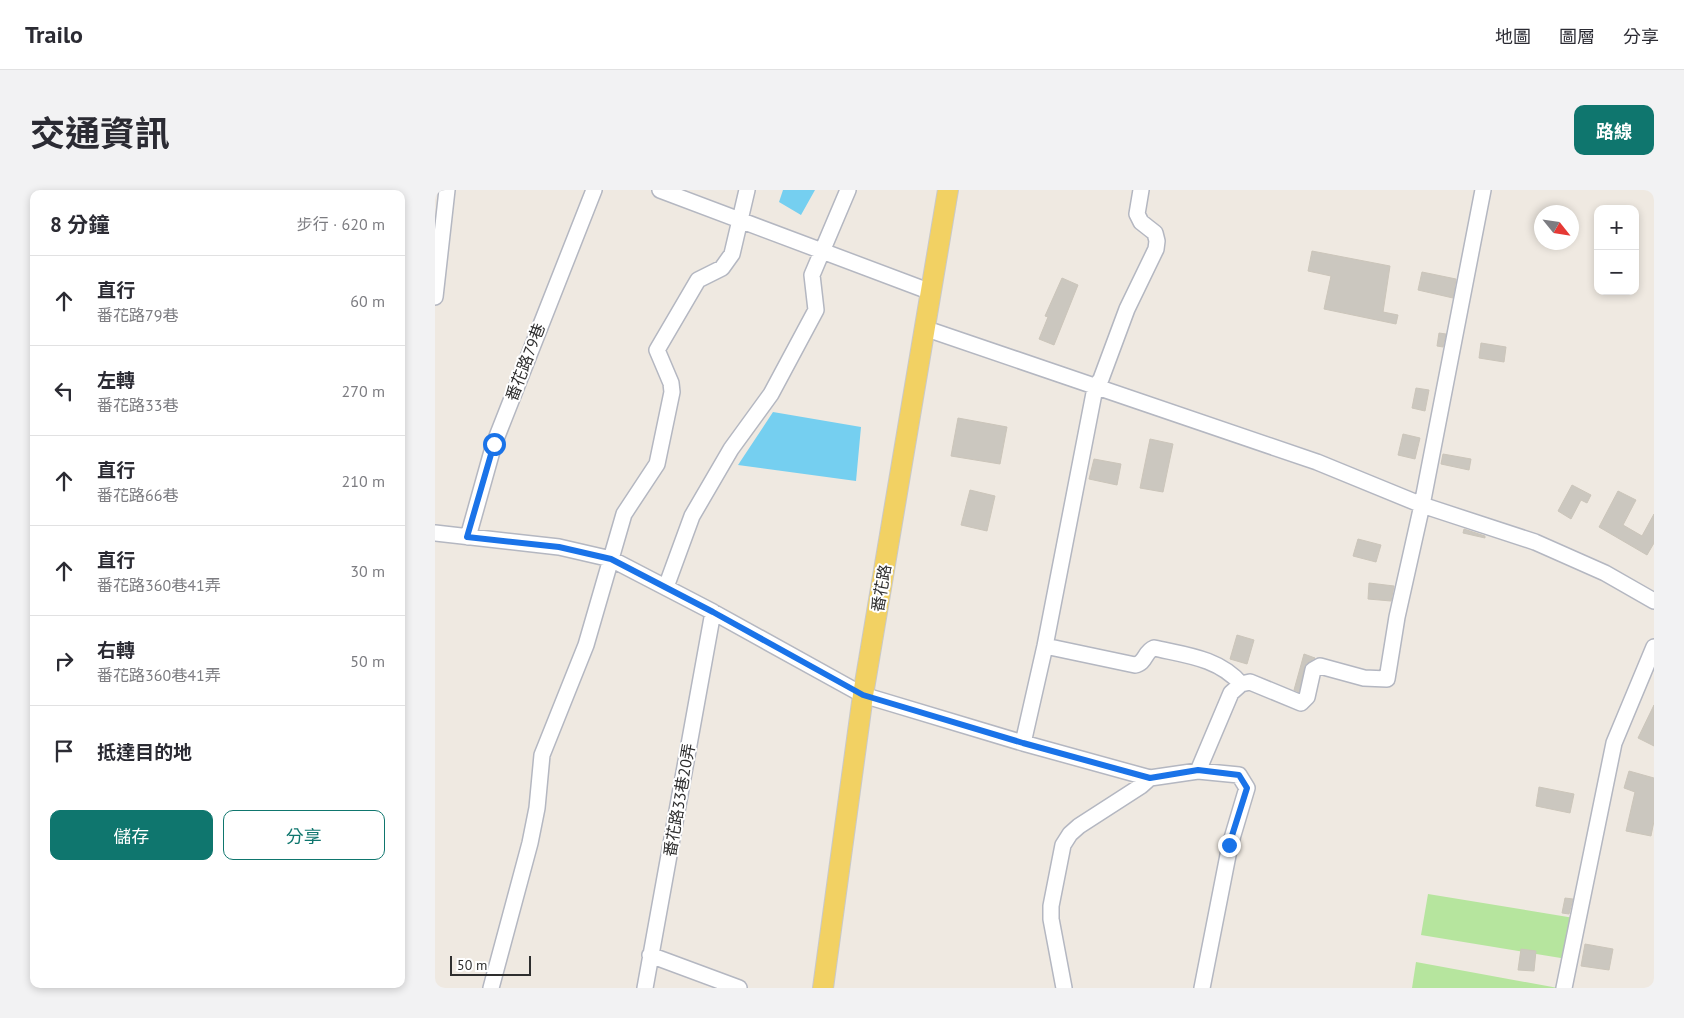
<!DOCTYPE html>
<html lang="zh-TW">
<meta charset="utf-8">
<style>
:root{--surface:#fff;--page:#f2f2f3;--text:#2b2b33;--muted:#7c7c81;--line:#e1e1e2;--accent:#0f766e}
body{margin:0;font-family:"PT Sans","Noto Sans TC",sans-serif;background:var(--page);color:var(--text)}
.controls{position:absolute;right:15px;top:15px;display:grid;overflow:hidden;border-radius:10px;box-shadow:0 2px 8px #0003}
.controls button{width:45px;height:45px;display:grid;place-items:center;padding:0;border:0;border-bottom:1px solid var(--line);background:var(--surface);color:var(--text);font:25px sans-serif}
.compass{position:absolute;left:1099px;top:15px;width:45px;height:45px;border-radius:50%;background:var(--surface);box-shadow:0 2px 8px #0003;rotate:120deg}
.scale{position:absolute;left:15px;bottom:12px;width:81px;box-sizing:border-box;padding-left:5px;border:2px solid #2e2e2e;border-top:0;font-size:14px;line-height:18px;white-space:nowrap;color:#2e2e2e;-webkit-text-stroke:4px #fff;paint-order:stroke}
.stop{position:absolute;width:15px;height:15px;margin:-11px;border:4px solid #1a73e8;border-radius:50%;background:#fff}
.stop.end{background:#1a73e8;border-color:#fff;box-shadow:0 1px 5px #0008}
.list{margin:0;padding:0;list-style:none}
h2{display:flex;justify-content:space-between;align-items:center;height:65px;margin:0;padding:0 20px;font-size:21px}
h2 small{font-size:16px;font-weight:400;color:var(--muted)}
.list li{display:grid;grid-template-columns:32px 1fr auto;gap:15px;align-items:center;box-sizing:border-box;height:90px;padding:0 20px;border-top:1px solid var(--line)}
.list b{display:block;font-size:19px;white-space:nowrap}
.list p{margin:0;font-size:16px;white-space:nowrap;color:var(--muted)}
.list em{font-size:16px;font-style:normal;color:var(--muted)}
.actions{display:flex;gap:10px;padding:15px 20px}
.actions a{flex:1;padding:11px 0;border:1px solid var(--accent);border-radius:10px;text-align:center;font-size:18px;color:var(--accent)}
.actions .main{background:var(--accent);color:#fff}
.icon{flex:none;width:28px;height:28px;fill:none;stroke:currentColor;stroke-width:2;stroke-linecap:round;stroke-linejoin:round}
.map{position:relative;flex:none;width:1219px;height:798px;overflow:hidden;border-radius:10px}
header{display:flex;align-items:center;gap:30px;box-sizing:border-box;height:70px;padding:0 25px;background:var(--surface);border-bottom:1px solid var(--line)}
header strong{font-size:24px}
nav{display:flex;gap:28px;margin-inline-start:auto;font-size:18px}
.intro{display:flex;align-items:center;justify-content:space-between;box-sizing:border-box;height:120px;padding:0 30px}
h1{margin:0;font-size:35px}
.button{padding:12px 22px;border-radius:10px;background:var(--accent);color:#fff;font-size:18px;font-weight:700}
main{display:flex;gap:30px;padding:0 30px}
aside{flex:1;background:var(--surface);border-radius:10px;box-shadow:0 2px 8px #0003}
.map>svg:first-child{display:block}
.green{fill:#b6e59e}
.water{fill:#75cff0}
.building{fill:#cbc7bf;stroke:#cbc5ba}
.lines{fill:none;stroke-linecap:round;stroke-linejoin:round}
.minor-casing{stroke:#b4b7c1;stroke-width:18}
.major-casing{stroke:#c9c9c9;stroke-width:22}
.minor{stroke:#fff;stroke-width:15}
.major{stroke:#f2d163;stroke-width:20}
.route{stroke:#1a73e8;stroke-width:6}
.labels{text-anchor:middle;stroke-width:4;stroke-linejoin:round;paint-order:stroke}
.street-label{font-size:16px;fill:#2e2e2e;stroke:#fff}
</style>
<header>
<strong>Trailo</strong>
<nav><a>地圖</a><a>圖層</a><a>分享</a></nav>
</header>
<div class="intro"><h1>交通資訊</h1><a class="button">路線</a></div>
<main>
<aside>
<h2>8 分鐘<small>步行 · 620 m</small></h2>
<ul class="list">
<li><svg class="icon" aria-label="ahead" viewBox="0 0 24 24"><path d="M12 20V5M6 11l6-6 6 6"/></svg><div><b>直行</b><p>番花路79巷</p></div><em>60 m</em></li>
<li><svg class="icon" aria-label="left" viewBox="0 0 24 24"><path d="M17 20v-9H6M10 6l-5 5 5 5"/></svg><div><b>左轉</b><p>番花路33巷</p></div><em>270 m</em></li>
<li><svg class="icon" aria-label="ahead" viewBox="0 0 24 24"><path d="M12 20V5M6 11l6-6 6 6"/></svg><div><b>直行</b><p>番花路66巷</p></div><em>210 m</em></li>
<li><svg class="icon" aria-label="ahead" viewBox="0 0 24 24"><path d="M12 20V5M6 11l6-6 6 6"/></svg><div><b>直行</b><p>番花路360巷41弄</p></div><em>30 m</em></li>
<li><svg class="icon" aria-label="right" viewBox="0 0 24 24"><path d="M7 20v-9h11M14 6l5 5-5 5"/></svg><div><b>右轉</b><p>番花路360巷41弄</p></div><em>50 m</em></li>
<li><svg class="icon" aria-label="arrive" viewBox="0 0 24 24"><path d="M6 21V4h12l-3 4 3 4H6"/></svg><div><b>抵達目的地</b></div></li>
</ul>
<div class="actions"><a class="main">儲存</a><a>分享</a></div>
</aside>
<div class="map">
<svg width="1219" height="798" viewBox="0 0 1219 798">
<rect width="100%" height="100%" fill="#efe9e1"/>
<path class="green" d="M993,704L1139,728L1132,769L986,745Z
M981,772L1123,798H977Z"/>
<path class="water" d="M348,0H380L366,25L344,12Z
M338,222L426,237L421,291L303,275Z"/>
<path class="building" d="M877,61L955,76L948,122L963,125L961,134L889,119L896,86L873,81Z
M987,82L1021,89L1018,108L983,100Z
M627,88L643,95L619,155L604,149L613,127L610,126Z
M1004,143L1011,144L1008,157L1002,156Z
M1046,153L1071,157L1069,172L1044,168Z
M981,198L994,200L990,221L977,218Z
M523,228L572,237L565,274L516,266Z
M968,244L985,248L980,269L963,265Z
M715,249L738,254L728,302L705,298Z
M1008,264L1036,269L1034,280L1006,274Z
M659,269L686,274L682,295L654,289Z
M1137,295L1156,305L1152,313L1146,310L1136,329L1123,321Z
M535,300L560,306L552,341L526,335Z
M1183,301L1201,310L1188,335L1207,346L1219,324V353L1212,365L1164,337Z
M1029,339L1050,346V348L1028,343Z
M923,349L946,355L941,372L918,366Z
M934,393L959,396L956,411L933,409Z
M802,445L819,450L812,474L795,469Z
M869,464L880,468L870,475L864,502L859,500Z
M1219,515V556L1203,548Z
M1194,581L1219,588V631L1216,646L1191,641L1200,602L1189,598Z
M1104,597L1139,604L1135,623L1101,616Z
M1130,708L1138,709L1134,724L1127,723Z
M1150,754L1178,759L1174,780L1146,776Z
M1086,759L1101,761L1099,781L1083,780Z"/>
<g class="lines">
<defs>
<path id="minor" d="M225,0L496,102
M0,107L12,0
M489,138L882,272L987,315L1100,352L1170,383L1219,411
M0,343L124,357L176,369L278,422L428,505L588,553L715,588L763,581L796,503L806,494
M33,347L59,254L159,0
M231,397L257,326L296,259L336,204L381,120L377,85L413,0
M610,456L700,475C711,473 709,462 719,458C750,465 784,468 806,494L815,492L866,513L872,507L878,480L885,476L929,488L952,489L962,427L987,315L1048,0
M588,553L610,456L660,198L666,189L692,119L721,59L722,51L720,43L706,32L702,24L706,0
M763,581L804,585L812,598L795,655L767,798
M215,765L304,798
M56,798L95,653L102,618L107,565L151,455L189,324L222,274L237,202L236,193L222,160L263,90L287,78L297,64L312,0
M210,798L278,422
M629,798L616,729V716L628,655L635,644L644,636L706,596L715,588
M1129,798L1179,553L1219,457"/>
<path id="major" d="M388,798L428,505L513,0"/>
</defs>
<use href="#minor" class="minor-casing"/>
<use href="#major" class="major-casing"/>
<use href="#minor" class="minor"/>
<use href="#major" class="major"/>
</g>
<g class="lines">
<path class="route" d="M59,254L32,347L124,357L176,369L278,422L428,505L588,553L715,588L763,580L804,585L812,598L794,655"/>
</g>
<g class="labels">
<g class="street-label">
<text transform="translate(90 172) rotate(-69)" y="6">番花路79巷</text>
<text transform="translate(446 398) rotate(-80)" y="6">番花路</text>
<text transform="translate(244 610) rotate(-80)" y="6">番花路33巷20弄</text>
</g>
</g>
</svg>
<div class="controls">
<button>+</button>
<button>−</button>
</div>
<svg class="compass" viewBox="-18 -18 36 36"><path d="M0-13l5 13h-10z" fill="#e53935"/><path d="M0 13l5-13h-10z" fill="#7c7c81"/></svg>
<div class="scale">50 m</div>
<div class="stop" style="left:59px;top:254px"></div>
<div class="stop end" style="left:794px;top:655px"></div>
</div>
</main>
